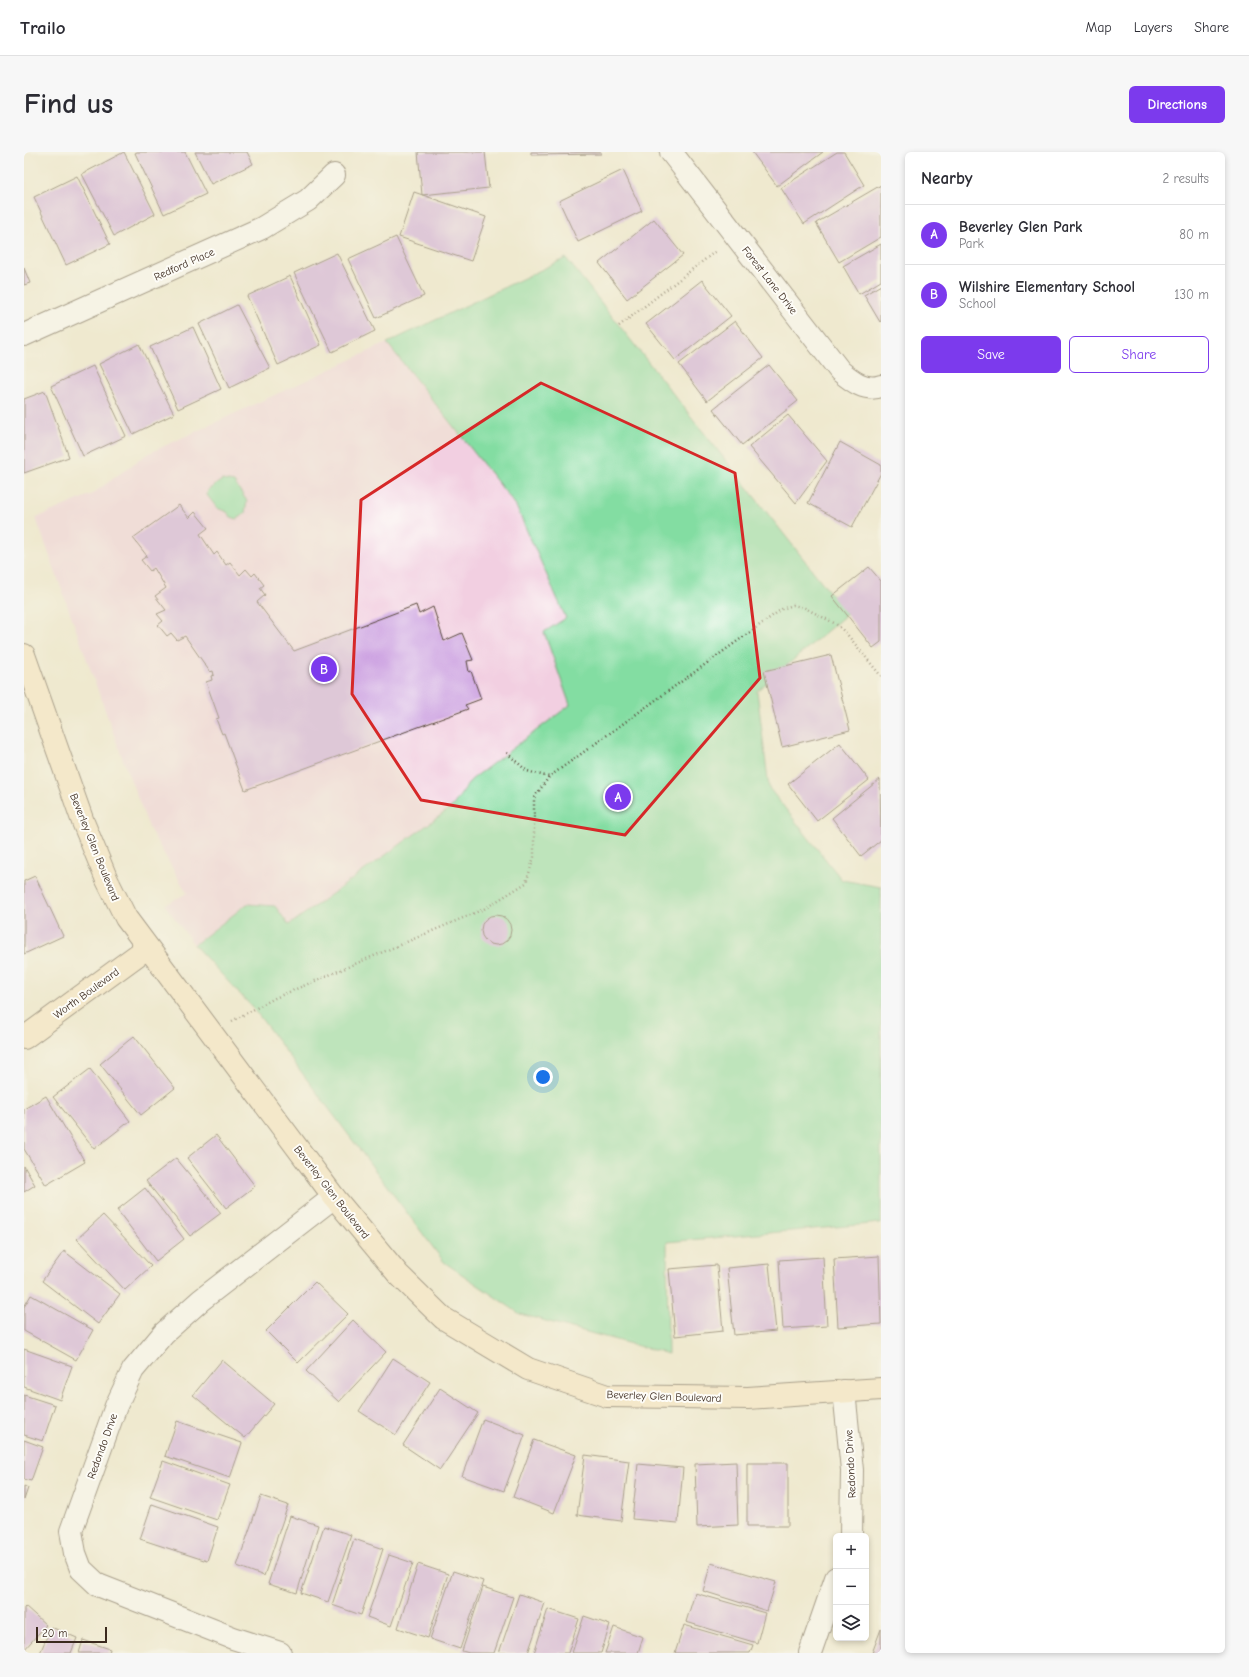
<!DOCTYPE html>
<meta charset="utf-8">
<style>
:root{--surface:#fff;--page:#f7f7f7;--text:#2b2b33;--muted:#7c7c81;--line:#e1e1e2;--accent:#7c3aed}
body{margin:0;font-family:"Comic Neue",sans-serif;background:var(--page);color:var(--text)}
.controls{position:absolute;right:12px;bottom:12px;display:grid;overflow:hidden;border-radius:6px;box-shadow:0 2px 6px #0003}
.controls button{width:36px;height:36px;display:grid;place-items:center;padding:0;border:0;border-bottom:1px solid var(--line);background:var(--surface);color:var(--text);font:20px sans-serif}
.scale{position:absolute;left:12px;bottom:10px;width:71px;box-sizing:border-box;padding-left:4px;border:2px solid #3b2a1e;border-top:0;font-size:11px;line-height:14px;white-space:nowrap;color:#3b2a1e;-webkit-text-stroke:3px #fdfcf7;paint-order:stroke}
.you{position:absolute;left:519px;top:925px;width:14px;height:14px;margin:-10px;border:3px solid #fff;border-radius:50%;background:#1a73e8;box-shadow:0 0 0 6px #1a73e833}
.badge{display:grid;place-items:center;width:26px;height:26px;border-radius:50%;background:var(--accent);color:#fff;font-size:13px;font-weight:700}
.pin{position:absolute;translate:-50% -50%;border:2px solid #fff;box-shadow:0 1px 4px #0006}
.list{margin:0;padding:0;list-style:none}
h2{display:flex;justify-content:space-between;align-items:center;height:52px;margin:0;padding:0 16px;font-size:17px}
h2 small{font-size:13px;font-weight:400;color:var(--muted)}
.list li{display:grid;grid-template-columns:26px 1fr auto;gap:12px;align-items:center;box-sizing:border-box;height:60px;padding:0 16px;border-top:1px solid var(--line)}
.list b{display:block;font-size:15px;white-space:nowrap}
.list p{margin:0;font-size:13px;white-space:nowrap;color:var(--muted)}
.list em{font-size:13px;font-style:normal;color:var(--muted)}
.actions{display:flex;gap:8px;padding:12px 16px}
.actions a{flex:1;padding:9px 0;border:1px solid var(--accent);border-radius:6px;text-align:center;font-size:14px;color:var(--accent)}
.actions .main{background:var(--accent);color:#fff}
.icon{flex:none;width:22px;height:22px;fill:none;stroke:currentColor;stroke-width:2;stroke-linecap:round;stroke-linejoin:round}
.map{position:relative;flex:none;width:857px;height:1501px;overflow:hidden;border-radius:6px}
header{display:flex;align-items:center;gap:24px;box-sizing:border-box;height:56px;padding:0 20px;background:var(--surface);border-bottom:1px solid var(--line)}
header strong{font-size:19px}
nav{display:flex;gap:22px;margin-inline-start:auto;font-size:14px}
.intro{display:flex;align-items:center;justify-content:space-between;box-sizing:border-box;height:96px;padding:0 24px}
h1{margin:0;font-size:28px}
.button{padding:10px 18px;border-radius:6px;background:var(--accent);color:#fff;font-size:14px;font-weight:700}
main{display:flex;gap:24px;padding:0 24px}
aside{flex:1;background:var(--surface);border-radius:6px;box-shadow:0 2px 6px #0003}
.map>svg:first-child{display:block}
.built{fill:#f2cfe1}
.green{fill:#83dda2;stroke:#5f8460}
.building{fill:#cb9fe1}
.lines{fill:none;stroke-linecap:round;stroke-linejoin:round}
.street-casing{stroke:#564739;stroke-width:24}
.secondary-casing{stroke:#564739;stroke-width:24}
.path{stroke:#564739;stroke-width:2.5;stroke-dasharray:1 3;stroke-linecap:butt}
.street{stroke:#fff;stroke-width:22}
.secondary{stroke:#fbe7c3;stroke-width:22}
.marked{fill:none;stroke:#d62828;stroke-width:3;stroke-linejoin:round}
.labels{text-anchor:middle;stroke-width:4;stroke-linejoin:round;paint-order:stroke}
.street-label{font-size:11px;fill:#3b2a1e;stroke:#fdfcf7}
</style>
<header>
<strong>Trailo</strong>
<nav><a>Map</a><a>Layers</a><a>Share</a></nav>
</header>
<div class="intro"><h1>Find us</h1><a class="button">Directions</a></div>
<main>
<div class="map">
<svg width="857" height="1501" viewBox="0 0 857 1501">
<rect width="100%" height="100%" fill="#fdfcf7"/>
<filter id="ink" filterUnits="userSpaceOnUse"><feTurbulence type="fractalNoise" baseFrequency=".025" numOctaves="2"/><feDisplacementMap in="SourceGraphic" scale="8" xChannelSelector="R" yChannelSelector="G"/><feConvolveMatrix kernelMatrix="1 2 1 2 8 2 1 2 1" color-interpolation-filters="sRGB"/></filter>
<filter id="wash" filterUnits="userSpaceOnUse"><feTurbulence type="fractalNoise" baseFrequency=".012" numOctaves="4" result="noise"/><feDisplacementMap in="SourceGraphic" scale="16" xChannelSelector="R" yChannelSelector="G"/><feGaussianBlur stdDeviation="0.9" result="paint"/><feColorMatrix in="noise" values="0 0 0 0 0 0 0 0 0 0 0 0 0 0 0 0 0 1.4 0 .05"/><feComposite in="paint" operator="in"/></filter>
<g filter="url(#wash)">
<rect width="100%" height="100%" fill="#efe9cf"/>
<path class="built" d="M363,191L491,352L542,466L520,481L547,553L447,628L428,655L265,773L223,752L170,793L141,753L163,741L126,678L100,611L12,366L68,342L123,302Z"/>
<path class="green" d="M542,106L823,462L733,539L745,636L818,728L857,735V1071L643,1090L644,1202L496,1162L420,1110L230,857L170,793L223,752L251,754L265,773L428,655L447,628L546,553L520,480L542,466L491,352L363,191Z
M198,328L210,330L223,349L221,361L213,367L207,365L203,360L193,356L183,343L184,338Z"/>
<g id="blocks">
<path class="building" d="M100,0L131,62L90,84L58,22Z
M113,0H161L182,42L140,62L111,1Z
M171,0H223L229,12L187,32Z
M394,0H461L465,36L398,43Z
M507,0H577V2L507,3Z
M728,0H799L753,34Z
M813,0H820L840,33L780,72L757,36Z
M599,18L618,59L554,90L535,49Z
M53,24L86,92L42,113L10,45Z
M857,33V85L815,110L792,71Z
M390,40L462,65L447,109L375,85Z
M630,67L659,103L603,147L575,111Z
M372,85L400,144L352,166L324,107Z
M857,92V129L835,142L819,114Z
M313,101L351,179L308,200L270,121Z
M0,116L6,131L0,133Z
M266,124L297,193L254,213L223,144Z
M678,128L707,164L651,208L622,172Z
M857,133V169L856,170L840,143Z
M213,153L246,216L205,236L175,172Z
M711,169L739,206L683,249L655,212Z
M169,175L197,237L154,257L126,195Z
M115,192L150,262L109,282L75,212Z
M745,213L774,249L718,293L689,257Z
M69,214L102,284L59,304L27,234Z
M21,239L45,305L0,321V247Z
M764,263L803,309L772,351L725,295Z
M816,290L857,313V321L828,375L784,351Z
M155,353L165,366L171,360L184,376L176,382L190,403L193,400L202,413L206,410L216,423L222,417L228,424L231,421L240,433L236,436L241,443L233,450L270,499L392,453L395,462L409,455L420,489L438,481L449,508L443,509L445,520L447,519L457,547L441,553L444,557L221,638L200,581L198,582L192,567L195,566L182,530L188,528L187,524L190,523L189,519L186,520L161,484L153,488L147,481L143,484L134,473L139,469L133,462L142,458L131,444L142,436L130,416L126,419L117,408L123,404L109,386Z
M845,415L857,429V490L849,496L808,444Z
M807,503L826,578L758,595L740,519Z
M816,591L845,628L793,669L764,632Z
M856,627L857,688L837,704L808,666Z
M11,724L39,784L0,802V729Z
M457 778a15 15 0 1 1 30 0a15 15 0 1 1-30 0Z
M110,884L151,936L117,963L76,912Z
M66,917L106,969L70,997L29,945Z
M22,944L61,1010L22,1033L0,997V957Z
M192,983L231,1034L202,1056L163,1006Z
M152,1006L197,1061L166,1084L122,1029Z
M0,1014L11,1033L0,1040Z
M121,1036L160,1087L132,1109L93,1058Z
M79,1063L127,1114L101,1138L53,1087Z
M40,1099L96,1142L74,1172L18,1129Z
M855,1104L857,1172L814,1175L810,1107Z
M799,1105L803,1174L759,1177L755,1108Z
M745,1112L752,1179L710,1183L703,1116Z
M693,1113L699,1179L651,1184L645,1117Z
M291,1130L324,1162L274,1211L242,1179Z
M7,1143L69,1178L52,1208L0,1179V1155Z
M329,1168L362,1200L315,1250L282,1219Z
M0,1197L48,1214L36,1248L0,1235Z
M369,1206L406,1230L372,1283L335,1259Z
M198,1208L250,1252L221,1286L169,1243Z
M416,1236L454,1261L416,1318L379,1293Z
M0,1243L31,1253L19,1289L0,1283Z
M459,1267L501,1283L480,1339L438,1324Z
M153,1269L218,1291L206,1326L141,1304Z
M0,1288L19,1295L7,1329L0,1327Z
M510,1288L552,1303L530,1361L489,1345Z
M561,1303L605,1309L597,1369L553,1363Z
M139,1309L206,1333L193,1368L126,1345Z
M712,1310L714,1373L673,1375L671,1312Z
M723,1311H764V1374H723Z
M614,1312L659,1316L654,1371L608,1367Z
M0,1334L4,1336L0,1348Z
M237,1344L264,1353L240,1424L213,1414Z
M128,1352L194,1375L183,1409L116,1387Z
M266,1364L294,1373L273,1441L244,1432Z
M300,1374L327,1383L304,1450L277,1441Z
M330,1387L359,1397L337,1463L308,1453Z
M365,1403L389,1411L367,1474L343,1465Z
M687,1411L752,1430L743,1459L679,1439Z
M394,1412L424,1422L404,1486L374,1476Z
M429,1419L459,1429L436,1497L406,1487Z
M459,1435L489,1445L470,1501H445L438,1499Z
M671,1441L741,1461L733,1491L662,1470Z
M495,1442L521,1451L504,1501H475Z
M1,1454L22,1473L0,1498V1455Z
M524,1457L555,1467L544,1501H510Z
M560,1464L586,1473L577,1501H548Z
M660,1473L729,1493L726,1501H651Z
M27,1475L53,1486L47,1501H16Z
M590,1475L619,1485L614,1501H581Z
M857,1477V1501H848Z
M59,1488L86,1497L85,1501H55Z"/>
</g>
</g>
<g filter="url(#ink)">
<use href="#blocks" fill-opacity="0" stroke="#564739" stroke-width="1"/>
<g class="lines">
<defs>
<path id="street" d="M647,0L816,219C827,228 841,240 857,234
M0,183L238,76L284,48L310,23
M820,1239L828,1318L827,1384
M256,1501L209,1486L74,1433L57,1417L51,1401L47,1379L92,1254L109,1218L140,1181L177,1148L310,1045
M786,1501L812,1426"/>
<path id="secondary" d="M0,503L59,670L83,728L102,766L310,1045L374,1122L419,1166L504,1217L583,1244L724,1246L857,1237
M0,886L123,796"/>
</defs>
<use href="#street" class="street-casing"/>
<use href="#secondary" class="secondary-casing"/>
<path class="path" d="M595,174L692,99
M483,601L503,619L525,625
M208,869L251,846L460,757L502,731L510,705V646L525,625L758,457L769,453L781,456L812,472L822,481L857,524"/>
<use href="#street" class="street"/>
<use href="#secondary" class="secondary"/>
</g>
</g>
<path d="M0 0H857V1501H0ZM517,231L711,321L736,526L601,683L397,648L328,542L337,348Z" fill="#efe9cf" fill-opacity=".55" fill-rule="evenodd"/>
<path class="marked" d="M517,231L711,321L736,526L601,683L397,648L328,542L337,348Z"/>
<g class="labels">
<g class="street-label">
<text transform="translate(160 112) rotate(-24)" y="4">Redford Place</text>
<text transform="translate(746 128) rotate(52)" y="4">Forest Lane Drive</text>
<text transform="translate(71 695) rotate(68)" y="4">Beverley Glen Boulevard</text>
<text transform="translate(62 841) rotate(-36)" y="4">Worth Boulevard</text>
<text transform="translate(308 1040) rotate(52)" y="4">Beverley Glen Boulevard</text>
<text transform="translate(640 1244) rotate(2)" y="4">Beverley Glen Boulevard</text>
<text transform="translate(78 1294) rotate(-70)" y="4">Redondo Drive</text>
<text transform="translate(826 1312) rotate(-93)" y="4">Redondo Drive</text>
</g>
</g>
</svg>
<div class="controls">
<button>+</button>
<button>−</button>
<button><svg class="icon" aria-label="layers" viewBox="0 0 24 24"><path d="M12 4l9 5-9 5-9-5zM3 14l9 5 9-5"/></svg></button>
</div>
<div class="scale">20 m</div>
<div class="you"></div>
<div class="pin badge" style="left:594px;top:645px">A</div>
<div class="pin badge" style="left:300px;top:517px">B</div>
</div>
<aside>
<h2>Nearby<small>2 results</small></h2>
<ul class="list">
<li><span class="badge">A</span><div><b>Beverley Glen Park</b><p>Park</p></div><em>80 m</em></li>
<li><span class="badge">B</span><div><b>Wilshire Elementary School</b><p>School</p></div><em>130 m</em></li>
</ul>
<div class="actions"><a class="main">Save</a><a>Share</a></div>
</aside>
</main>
